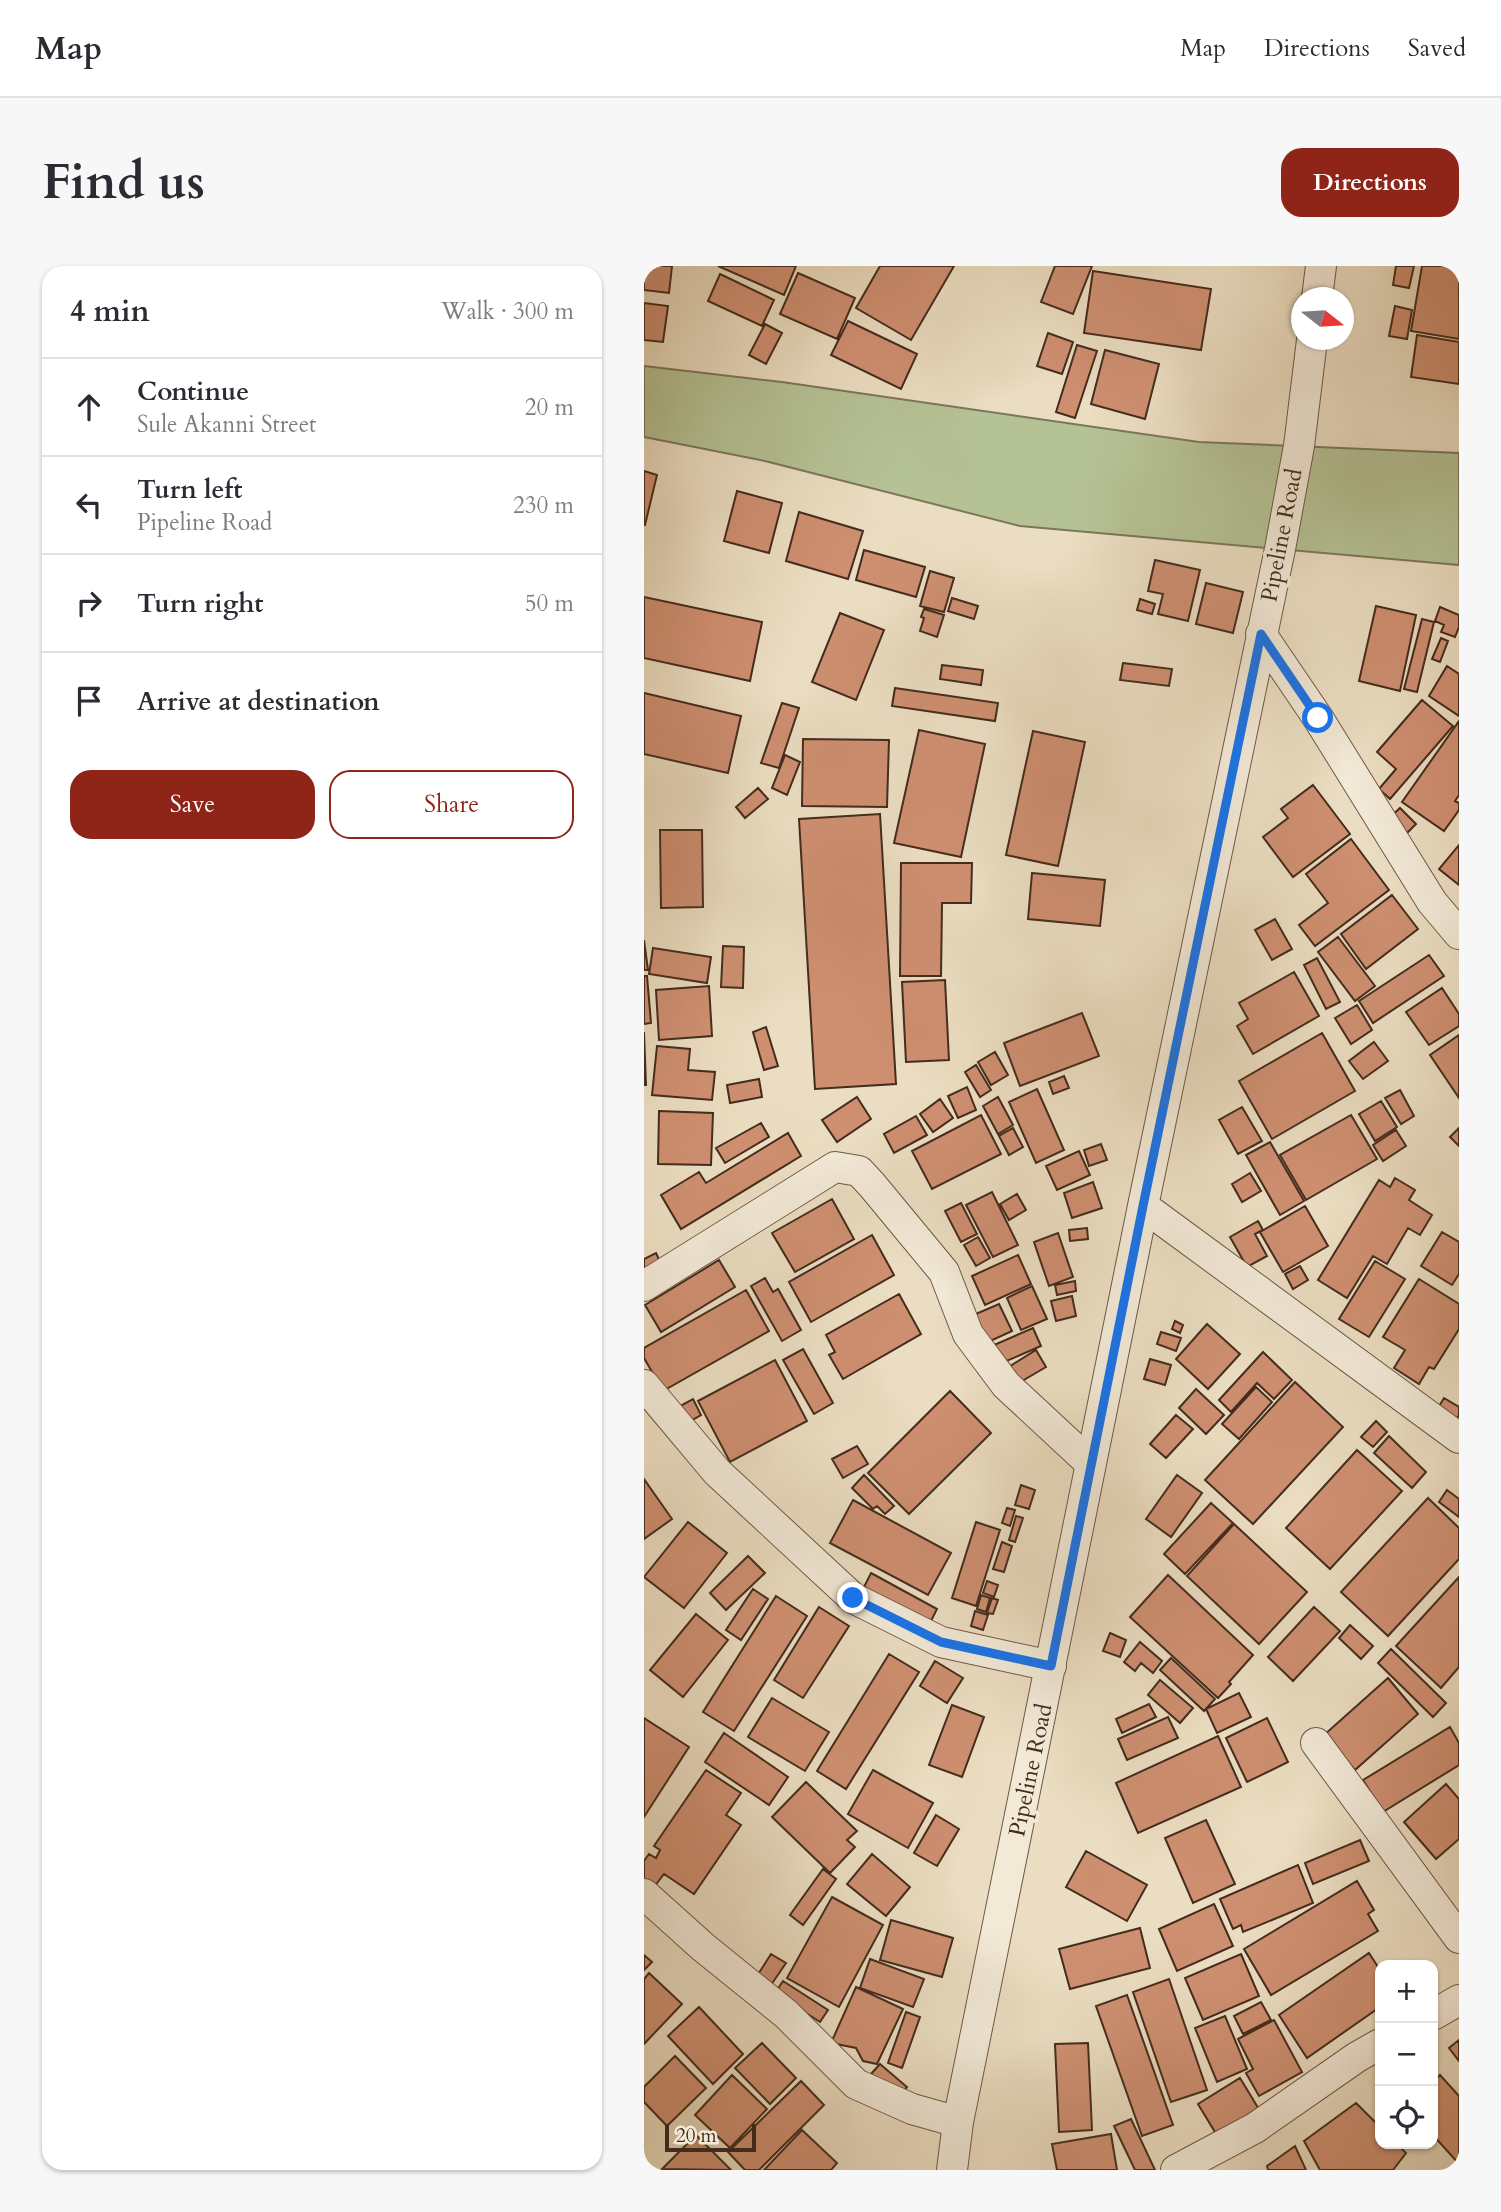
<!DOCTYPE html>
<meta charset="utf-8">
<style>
:root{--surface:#fff;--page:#f7f7f7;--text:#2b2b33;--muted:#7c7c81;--line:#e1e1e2;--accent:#8f2418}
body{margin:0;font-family:Cardo,serif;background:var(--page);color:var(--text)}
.controls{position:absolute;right:21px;bottom:21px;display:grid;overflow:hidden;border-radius:14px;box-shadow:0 2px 5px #0004}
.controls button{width:63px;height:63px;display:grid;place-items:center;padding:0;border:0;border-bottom:2px solid var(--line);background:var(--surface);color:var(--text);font:35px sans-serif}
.compass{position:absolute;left:647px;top:21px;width:63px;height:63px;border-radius:50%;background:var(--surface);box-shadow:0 2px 5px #0004;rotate:107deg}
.scale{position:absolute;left:21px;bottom:18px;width:91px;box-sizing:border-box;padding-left:7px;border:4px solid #442c1d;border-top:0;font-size:19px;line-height:24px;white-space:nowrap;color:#442c1d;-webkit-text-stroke:5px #f2e9d7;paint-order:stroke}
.stop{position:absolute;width:21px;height:21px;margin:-16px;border:5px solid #1a73e8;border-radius:50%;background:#fff}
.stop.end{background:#1a73e8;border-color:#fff;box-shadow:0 2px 7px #0008}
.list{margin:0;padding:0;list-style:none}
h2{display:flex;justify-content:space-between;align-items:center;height:91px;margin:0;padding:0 28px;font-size:30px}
h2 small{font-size:23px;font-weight:400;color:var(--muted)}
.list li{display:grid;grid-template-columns:46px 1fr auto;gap:21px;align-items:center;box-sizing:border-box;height:98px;padding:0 28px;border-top:2px solid var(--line)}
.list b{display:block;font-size:26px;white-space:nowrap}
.list p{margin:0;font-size:23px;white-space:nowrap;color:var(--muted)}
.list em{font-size:23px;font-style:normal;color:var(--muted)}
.actions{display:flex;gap:14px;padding:21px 28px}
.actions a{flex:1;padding:16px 0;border:2px solid var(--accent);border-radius:21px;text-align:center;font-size:24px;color:var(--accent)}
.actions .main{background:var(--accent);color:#fff}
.icon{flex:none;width:38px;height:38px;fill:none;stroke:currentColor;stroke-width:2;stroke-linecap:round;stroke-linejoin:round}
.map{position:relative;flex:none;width:815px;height:1904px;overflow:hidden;border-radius:21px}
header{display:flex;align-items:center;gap:42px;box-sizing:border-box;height:98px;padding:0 35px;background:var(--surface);border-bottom:2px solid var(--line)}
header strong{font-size:33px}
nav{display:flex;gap:38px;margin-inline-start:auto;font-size:24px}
.intro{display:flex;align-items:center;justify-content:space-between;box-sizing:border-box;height:168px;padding:0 42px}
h1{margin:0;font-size:49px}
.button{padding:18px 32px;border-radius:21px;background:var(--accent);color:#fff;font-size:24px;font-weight:700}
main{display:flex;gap:42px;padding:0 42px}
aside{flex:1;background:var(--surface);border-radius:21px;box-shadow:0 2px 5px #0004}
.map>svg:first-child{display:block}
.green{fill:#b5c295;stroke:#7c7759;stroke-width:2}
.building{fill:#ce8f71;stroke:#442c1d;stroke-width:2}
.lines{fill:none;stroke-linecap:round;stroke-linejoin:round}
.street-casing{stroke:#6e5846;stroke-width:32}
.street{stroke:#f2e9d7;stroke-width:30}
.route{stroke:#1a73e8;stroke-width:9}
.labels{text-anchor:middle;stroke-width:7;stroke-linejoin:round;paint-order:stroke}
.street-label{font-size:23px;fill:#442c1d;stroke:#f2e9d7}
</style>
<header>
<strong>Map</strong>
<nav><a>Map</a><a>Directions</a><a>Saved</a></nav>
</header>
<div class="intro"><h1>Find us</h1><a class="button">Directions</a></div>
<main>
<aside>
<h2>4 min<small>Walk · 300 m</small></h2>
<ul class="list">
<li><svg class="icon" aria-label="ahead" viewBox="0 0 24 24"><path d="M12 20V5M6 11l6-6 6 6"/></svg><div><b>Continue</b><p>Sule Akanni Street</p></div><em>20 m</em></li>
<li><svg class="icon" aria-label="left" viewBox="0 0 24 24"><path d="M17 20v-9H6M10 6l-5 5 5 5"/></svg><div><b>Turn left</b><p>Pipeline Road</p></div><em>230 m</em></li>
<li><svg class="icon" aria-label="right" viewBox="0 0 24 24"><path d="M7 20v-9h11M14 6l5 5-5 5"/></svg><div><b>Turn right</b></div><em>50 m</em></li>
<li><svg class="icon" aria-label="arrive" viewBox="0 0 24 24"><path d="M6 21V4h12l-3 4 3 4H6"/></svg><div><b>Arrive at destination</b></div></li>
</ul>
<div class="actions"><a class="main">Save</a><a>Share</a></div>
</aside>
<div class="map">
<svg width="815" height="1904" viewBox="0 0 815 1904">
<rect width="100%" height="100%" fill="#ebddc1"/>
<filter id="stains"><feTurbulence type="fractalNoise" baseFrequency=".00286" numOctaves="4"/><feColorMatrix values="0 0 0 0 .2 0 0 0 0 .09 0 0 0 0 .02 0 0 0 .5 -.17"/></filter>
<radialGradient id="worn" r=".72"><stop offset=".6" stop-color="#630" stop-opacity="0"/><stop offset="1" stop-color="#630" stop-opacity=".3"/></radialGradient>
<path class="green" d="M0,100L138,116L555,176L815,187V299L376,260L121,195L0,171Z"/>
<path class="building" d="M0,0H28L25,27L0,24Z
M74,0H152L140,29Z
M236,0H310L267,74L212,42Z
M411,0H448L429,48L397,36Z
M752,0H770L765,22L749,19Z
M778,0H815V73L767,65Z
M449,5L567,23L557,84L440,67Z
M154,7L211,32L193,73L136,48Z
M76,8L130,34L118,60L64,35Z
M0,37L24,40L19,76L0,74Z
M751,40L768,44L763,73L745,70Z
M204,55L273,88L257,123L187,89Z
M121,58L138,67L122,98L105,89Z
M404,67L429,76L418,108L393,100Z
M773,69L815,76V118L767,111Z
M433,79L453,85L431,152L412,146Z
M461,84L515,98L501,153L447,138Z
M0,205L13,209L1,259H0Z
M93,225L138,237L125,287L80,275Z
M155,246L219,265L204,313L142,295Z
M220,284L281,301L272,331L212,314Z
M511,294L556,304L544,355L514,348L519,328L504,325Z
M286,305L310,312L300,346L276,340Z
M562,317L599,326L589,367L552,358Z
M0,331L118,356L106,415L0,392Z
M308,332L334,340L330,353L304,345Z
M496,333L511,338L508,348L493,344Z
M732,340L772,349L756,425L715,415Z
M796,341L815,349V361L811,371L797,366L800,359L791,355Z
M280,343L300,349L293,371L276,365L280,352L277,351Z
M196,347L240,364L212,434L168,416Z
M778,353L790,356L773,426L760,423Z
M797,372L804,375L796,396L788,393Z
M479,397L528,403L525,420L476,414Z
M298,399L339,404L337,419L296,413Z
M803,400L815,408V450L785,430Z
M251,422L354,437L351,455L248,440Z
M0,427L97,450L84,507L0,488Z
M778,434L809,460L746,533L735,523L752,503L733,486Z
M138,437L155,442L135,502L117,497Z
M815,455V529L811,535L815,537V544L800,565L758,536Z
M275,464L341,478L317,591L250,577Z
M389,465L441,476L414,600L362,589Z
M159,473L245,474L243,541L158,540Z
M141,489L156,496L143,529L128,522Z
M669,519L706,568L649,611L619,571L644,552L637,543Z
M114,522L124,533L101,552L92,541Z
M756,542L772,558L757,573L741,556Z
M236,548L252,818L171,823L155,553Z
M16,564H58L59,641L17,642Z
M707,573L745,624L671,680L655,659L684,637L662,608Z
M815,579V619L795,603Z
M257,597H328L327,637H298L297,710H256Z
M388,607L461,614L456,660L384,653Z
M748,629L774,663L722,703L697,668Z
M631,653L648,683L628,694L611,664Z
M694,671L731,720L711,735L674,686Z
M0,674L4,704H0Z
M79,680L100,681L99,722L77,721Z
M9,682L67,691L63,717L5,708Z
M785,689L800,710L729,757L715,735Z
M673,692L696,736L682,743L660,699Z
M650,706L675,750L609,788L593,760L604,753L595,737Z
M0,710H3L7,757L0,758Z
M301,714L305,794L262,796L258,716Z
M65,720L68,770L15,774L12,724Z
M798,722L815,748V760L785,779L762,746Z
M713,739L728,764L707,778L691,752Z
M438,747L455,790L376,820L360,777Z
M122,761L134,800L120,804L109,766Z
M0,767V766L2,819H0Z
M678,767L711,825L628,873L595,815Z
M815,769V832L786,789Z
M730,776L744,795L719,813L705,795Z
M13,780L46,783L44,804L71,806L68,834L8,829Z
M351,786L364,809L347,819L334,796Z
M332,799L347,824L336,831L321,806Z
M420,810L425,822L409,828L405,816Z
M115,813L118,831L86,837L83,819Z
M323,821L332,844L314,852L304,830Z
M393,823L420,884L392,897L365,836Z
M756,824L770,850L757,858L741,832Z
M213,831L227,853L193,876L178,854Z
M354,831L369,859L354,868L339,840Z
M296,833L309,852L289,866L276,848Z
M737,835L753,861L731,875L715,848Z
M598,841L618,875L594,888L575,854Z
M15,845L69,847L67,899L14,898Z
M337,849L357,888L288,923L268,885Z
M707,849L733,893L662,934L636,889Z
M272,850L283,869L250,887L240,868Z
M117,857L125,871L81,897L72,882Z
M369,862L379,881L365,889L355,870Z
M815,862V880L806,871Z
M752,864L762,880L739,895L729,879Z
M144,867L157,890L37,963L17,929L55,906L62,917Z
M626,876L660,935L636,949L602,889Z
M457,878L463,894L445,900L440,884Z
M435,885L446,909L413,924L402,900Z
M606,907L617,925L598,936L588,918Z
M751,912L771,924L765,934L788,949L776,969L764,962L743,998L729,990L703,1032L674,1014L735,914L746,921Z
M449,916L458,942L428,952L420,927Z
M348,926L374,979L349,991L322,939Z
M373,928L382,944L365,954L356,938Z
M188,933L210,973L151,1006L128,967Z
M317,937L333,968L317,976L301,945Z
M661,940L684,980L639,1006L616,966Z
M614,955L619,964L611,968L623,990L603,1001L586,971Z
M443,962L444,973L426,975L425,964Z
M798,966L815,976V1008L808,1019L777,1000Z
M414,967L429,1011L405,1020L390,976Z
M228,969L250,1009L167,1056L145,1016Z
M334,971L346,992L332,1000L320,979Z
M12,987L19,1002L0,1012V993Z
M374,989L387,1018L341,1039L328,1010Z
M75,994L91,1021L17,1066L1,1039Z
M731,995L761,1013L725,1071L695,1053Z
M656,1000L664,1014L649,1023L641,1008Z
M121,1012L129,1026L134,1023L157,1064L138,1075L107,1020Z
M775,1013L815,1038V1063L790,1103L785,1101L775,1118L750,1102L761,1084L739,1071Z
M431,1015L432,1025L413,1029L411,1019Z
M388,1020L403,1053L377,1064L363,1032Z
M102,1024L125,1065L19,1125L0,1092V1082Z
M255,1028L277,1068L199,1113L185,1089L191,1086L182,1069Z
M428,1030L432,1050L412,1055L407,1035Z
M355,1038L368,1065L340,1078L327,1050Z
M531,1055L539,1059L536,1067L528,1063Z
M563,1058L596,1088L564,1123L532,1093Z
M389,1062L397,1080L358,1097L350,1079Z
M517,1066L537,1072L532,1085L513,1078Z
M159,1083L189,1137L170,1148L139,1094Z
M392,1084L402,1101L373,1118L363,1102Z
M619,1086L648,1114L630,1133L613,1117L587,1146L575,1134Z
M506,1093L527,1099L521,1119L500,1113Z
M131,1094L163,1155L86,1196L54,1135Z
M651,1116L699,1161L609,1258L561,1214Z
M612,1121L628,1136L595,1173L578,1158Z
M552,1123L580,1149L562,1168L535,1142Z
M306,1125L347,1167L265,1248L224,1207Z
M800,1132L815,1141V1149L810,1158L791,1147Z
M49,1133L57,1149L36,1161L27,1145Z
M532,1149L549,1163L522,1192L506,1178Z
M732,1155L743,1166L729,1181L717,1171Z
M745,1170L782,1206L768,1222L730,1187Z
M213,1180L224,1198L199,1212L188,1193Z
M713,1184L758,1225L686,1303L642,1262Z
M220,1209L250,1240L241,1248L233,1240L229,1243L208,1222Z
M533,1209L558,1227L527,1271L502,1253Z
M0,1213L28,1253L0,1273Z
M377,1219L391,1224L385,1243L371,1239Z
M803,1224L815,1233V1251L795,1236Z
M784,1232L815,1262V1293L744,1370L697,1326Z
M209,1234L307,1287L284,1329L186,1277Z
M567,1237L589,1257L541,1308L520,1288Z
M363,1242L371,1244L366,1260L358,1257Z
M372,1250L379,1252L371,1276L365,1274Z
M44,1256L83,1287L40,1342L0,1311Z
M332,1256L356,1264L332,1340L308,1332Z
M590,1258L663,1326L615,1378L543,1310Z
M358,1276L368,1280L360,1306L349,1303Z
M104,1290L121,1307L82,1344L66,1327Z
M227,1307L293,1343L282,1365L216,1329Z
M524,1309L609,1389L585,1416L587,1418L574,1432L486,1351Z
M815,1311V1401L797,1422L752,1380Z
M343,1315L354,1319L350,1331L339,1327Z
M109,1323L124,1333L97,1374L82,1364Z
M337,1329L346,1332L342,1346L333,1343Z
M132,1330L163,1350L90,1465L59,1446Z
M348,1332L354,1334L349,1348L343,1347Z
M175,1341L205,1360L159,1432L130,1414Z
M670,1341L696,1365L649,1415L624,1391Z
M331,1345L344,1349L339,1364L327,1360Z
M52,1348L84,1374L39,1431L6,1404Z
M706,1359L729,1380L717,1393L695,1372Z
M466,1367L482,1374L476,1391L459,1385Z
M496,1376L518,1395L509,1407L497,1397L491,1405L480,1396Z
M747,1383L802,1437L789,1451L734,1397Z
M245,1388L275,1406L202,1523L173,1505Z
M527,1392L571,1433L560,1445L516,1404Z
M291,1395L319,1412L303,1437L276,1420Z
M744,1412L774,1448L711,1504L680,1469Z
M516,1414L549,1442L536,1457L504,1429Z
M595,1427L607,1451L573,1467L562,1443Z
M128,1432L185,1466L161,1505L104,1471Z
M505,1438L512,1451L478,1467L472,1453Z
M308,1439L340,1451L318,1511L285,1499Z
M524,1451L534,1472L483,1494L474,1473Z
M0,1452L45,1481L0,1551Z
M623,1452L644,1496L603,1516L582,1472Z
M806,1461L815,1477V1499L739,1546L719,1514Z
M80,1467L144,1511L125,1539L61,1496Z
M574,1470L597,1521L494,1567L472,1517Z
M62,1504L97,1527L82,1549L97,1559L50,1628L20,1608L10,1621L0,1614V1595L5,1588L12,1592L16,1584L10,1580Z
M229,1504L289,1537L264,1582L204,1548Z
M162,1516L213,1565L203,1574L211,1581L186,1607L128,1551Z
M802,1518L815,1533V1573L792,1593L760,1556Z
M292,1549L315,1563L293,1600L270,1587Z
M562,1554L591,1618L549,1637L521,1572Z
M716,1574L725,1595L669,1618L661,1597Z
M442,1585L503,1619L483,1655L422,1621Z
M228,1588L266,1621L242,1650L203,1618Z
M654,1599L669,1637L599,1666L597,1659L589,1663L576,1633Z
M179,1603L192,1613L159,1659L146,1649Z
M713,1615L730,1644L724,1648L734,1665L627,1729L600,1683Z
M188,1631L239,1659L195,1741L143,1712Z
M570,1638L589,1680L533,1705L515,1663Z
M247,1654L309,1672L298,1711L236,1694Z
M496,1662L506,1702L426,1723L415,1683Z
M725,1687L736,1704V1741L663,1792L635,1749Z
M127,1688L142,1697L127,1719L113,1710Z
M597,1688L615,1730L559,1754L541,1712Z
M0,1689L8,1696L0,1704Z
M226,1693L280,1713L269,1741L216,1722Z
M5,1707L38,1738L0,1778V1713Z
M525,1713L563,1824L527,1836L489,1726Z
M139,1715L184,1744L176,1756L131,1727Z
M212,1721L259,1743L233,1798L219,1795L212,1782L187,1777Z
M483,1729L529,1859L498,1870L452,1740Z
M617,1736L627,1754L599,1768L590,1750Z
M55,1741L99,1788L69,1818L24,1770Z
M262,1746L276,1751L258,1802L244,1797Z
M581,1750L603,1803L573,1816L551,1762Z
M630,1754L658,1806L615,1830L602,1807L609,1803L594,1773Z
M815,1774V1795L805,1782Z
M118,1777L152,1812L126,1838L91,1802Z
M444,1777L448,1864L415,1866L411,1778Z
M31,1790L62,1822L23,1860L0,1836V1821Z
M236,1798L263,1821L254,1831L227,1808Z
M88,1809L123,1843L86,1882L51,1849Z
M796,1809L815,1830V1898L789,1869V1816Z
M596,1812L616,1845L574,1871L554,1838Z
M157,1815L180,1839L115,1904H101L84,1886Z
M712,1837L736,1861V1878H753L762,1887L749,1904H676L660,1875Z
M487,1853L511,1904H491L470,1860Z
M158,1864L193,1897L187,1904H120Z
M467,1868L473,1904H413L408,1878Z
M52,1869L87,1904L18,1903Z
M651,1880L662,1904H624L623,1900Z"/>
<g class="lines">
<defs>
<path id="street" d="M673,32L677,0
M617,368L674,452L788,636L815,668
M499,940L815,1172
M0,1020L191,901L215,905L228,919L300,1006L324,1068L362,1119L446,1197
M0,1119L73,1206L209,1332L297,1376L407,1400
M672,1477L815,1672
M0,1628L59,1681L142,1748L212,1818L268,1843L314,1856
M789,1749L815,1734
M308,1904L314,1856L499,940L636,283L655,180L668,74
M532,1904L611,1862L713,1791L736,1778"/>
</defs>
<use href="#street" class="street-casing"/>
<use href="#street" class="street"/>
</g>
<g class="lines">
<path class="route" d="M209,1332L297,1376L407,1400L499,940L617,368L674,452"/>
</g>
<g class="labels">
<g class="street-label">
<text transform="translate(637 269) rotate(-79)" y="8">Pipeline Road</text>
<text transform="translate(386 1504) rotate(-78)" y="8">Pipeline Road</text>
</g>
</g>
<rect width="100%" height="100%" filter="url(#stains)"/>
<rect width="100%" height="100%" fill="url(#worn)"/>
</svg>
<div class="controls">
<button>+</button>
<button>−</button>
<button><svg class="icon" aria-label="locate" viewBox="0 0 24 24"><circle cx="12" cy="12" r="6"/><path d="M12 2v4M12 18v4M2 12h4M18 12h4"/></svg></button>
</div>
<svg class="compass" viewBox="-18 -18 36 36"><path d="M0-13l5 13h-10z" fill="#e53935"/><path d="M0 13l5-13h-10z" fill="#7c7c81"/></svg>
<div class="scale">20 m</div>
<div class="stop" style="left:674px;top:452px"></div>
<div class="stop end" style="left:209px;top:1332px"></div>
</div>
</main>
